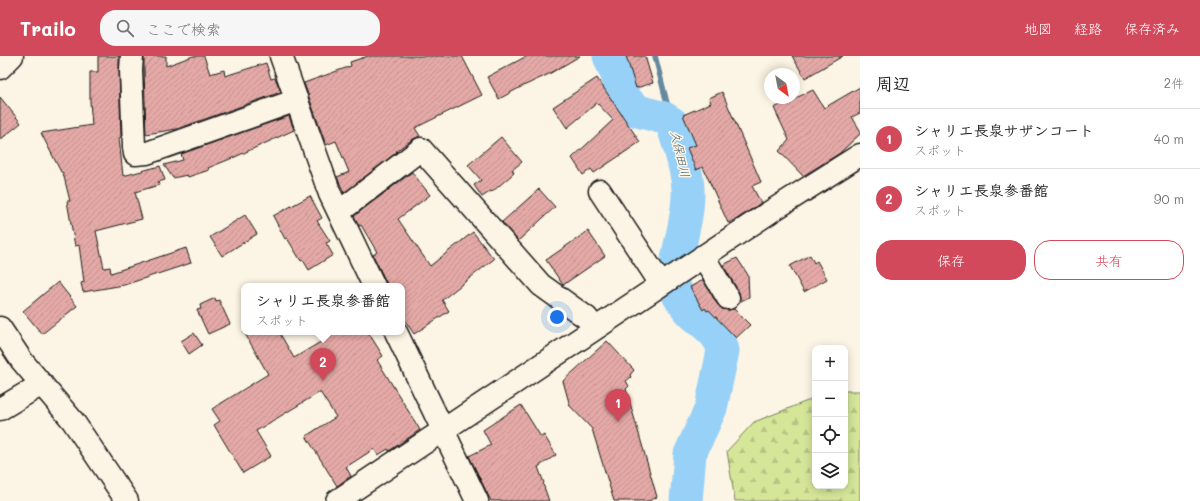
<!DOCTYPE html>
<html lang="ja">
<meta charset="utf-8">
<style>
:root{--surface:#fff;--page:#f6f6f6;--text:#222;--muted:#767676;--line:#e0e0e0;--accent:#d1495b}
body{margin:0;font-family:Mali,"Klee One",sans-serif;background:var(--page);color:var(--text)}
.controls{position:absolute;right:12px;bottom:12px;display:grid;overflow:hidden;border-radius:8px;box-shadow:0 2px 10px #0003}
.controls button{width:36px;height:36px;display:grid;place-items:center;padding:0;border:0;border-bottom:1px solid var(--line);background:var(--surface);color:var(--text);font:20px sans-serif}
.compass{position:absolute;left:764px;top:12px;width:36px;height:36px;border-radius:50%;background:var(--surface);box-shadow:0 2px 10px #0003;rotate:148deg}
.you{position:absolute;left:557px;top:261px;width:14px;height:14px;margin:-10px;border:3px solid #fff;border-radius:50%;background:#1a73e8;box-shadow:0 0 0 6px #1a73e833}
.badge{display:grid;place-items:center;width:26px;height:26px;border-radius:50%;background:var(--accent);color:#fff;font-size:13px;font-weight:700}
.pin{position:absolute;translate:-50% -33px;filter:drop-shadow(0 1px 2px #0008)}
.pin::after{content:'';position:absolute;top:21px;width:14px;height:12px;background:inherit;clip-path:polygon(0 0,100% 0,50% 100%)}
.popup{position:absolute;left:241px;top:227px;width:164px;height:52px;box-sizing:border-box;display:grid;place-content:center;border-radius:8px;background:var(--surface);filter:drop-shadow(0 1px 3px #0005);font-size:13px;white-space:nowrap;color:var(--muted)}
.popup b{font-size:15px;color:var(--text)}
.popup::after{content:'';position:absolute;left:50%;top:100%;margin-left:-8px;border:8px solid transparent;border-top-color:var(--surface)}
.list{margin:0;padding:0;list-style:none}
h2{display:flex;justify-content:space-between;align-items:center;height:52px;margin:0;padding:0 16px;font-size:17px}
h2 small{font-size:13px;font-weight:400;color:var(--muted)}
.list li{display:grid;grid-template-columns:26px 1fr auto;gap:12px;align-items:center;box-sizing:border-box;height:60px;padding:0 16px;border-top:1px solid var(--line)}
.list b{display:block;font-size:15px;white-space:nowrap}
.list p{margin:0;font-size:13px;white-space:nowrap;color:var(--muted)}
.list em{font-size:13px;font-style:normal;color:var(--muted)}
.actions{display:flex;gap:8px;padding:12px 16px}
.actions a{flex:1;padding:9px 0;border:1px solid var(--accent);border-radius:16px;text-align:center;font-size:14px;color:var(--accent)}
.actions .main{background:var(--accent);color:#fff}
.icon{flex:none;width:22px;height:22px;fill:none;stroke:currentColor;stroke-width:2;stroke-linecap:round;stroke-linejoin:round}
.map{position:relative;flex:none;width:860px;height:445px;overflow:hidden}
header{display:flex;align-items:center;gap:24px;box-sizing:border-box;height:56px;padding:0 20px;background:var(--accent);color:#fff}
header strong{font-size:19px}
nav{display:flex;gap:22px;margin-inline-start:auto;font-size:14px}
.search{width:280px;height:36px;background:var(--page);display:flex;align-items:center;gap:10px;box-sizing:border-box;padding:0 14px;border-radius:16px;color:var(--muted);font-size:15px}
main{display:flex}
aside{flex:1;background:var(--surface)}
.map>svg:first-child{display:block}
.forest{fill:url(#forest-firs);stroke:#78815a}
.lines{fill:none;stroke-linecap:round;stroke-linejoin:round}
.stream{stroke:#66899f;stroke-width:5.5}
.river{stroke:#98d1f7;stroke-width:33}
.building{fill:url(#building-hatch);stroke:#1c1c1c}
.minor-casing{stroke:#1c1c1c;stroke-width:25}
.minor{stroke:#fcf5e5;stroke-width:22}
.labels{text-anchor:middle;stroke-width:3;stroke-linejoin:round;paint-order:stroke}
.water-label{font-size:12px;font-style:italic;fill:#475b69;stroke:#fcf5e5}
</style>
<header>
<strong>Trailo</strong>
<div class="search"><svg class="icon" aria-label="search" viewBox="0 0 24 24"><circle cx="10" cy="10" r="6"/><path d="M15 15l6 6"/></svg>ここで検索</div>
<nav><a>地図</a><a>経路</a><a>保存済み</a></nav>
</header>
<main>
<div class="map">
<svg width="860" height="445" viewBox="0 0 860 445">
<defs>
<pattern id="forest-firs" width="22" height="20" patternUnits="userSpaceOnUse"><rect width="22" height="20" fill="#d5e699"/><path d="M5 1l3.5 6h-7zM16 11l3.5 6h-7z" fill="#b6c583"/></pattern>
<pattern id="building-hatch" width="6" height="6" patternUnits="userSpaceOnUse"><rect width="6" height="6" fill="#e4a9a6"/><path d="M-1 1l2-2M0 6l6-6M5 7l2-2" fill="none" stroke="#c3918e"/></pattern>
</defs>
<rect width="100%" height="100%" fill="#fcf5e5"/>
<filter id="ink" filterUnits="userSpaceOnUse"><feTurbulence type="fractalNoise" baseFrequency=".025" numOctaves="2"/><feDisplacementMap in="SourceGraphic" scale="8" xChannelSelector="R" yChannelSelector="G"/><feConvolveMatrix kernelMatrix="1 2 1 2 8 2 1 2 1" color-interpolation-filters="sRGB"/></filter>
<g filter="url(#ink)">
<path class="forest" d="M845,335H860V445H735L727,395L754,366L815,342V430H845Z"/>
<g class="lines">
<path class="stream" d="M655,0L672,67"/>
<path class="river" d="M609,0L617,19L624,42L628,47L638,55L664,62L672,67C678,88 687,111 688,133C689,157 681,181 677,204
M674,232C679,241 685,250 692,257C703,268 721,278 723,295L711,352L690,398L686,445"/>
</g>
<path class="building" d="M98,0H119V14L121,81L119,82L123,120L160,110L165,124L158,126L159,129L135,136L142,163L96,175L104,212L110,211L111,217L186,192L191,207L124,229L83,236L81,227L84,226L79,189L75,190L67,145H70L63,117L61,116L41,77L92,69L90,46V16H98Z
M144,0H166V10L193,0H204L210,18L224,14L225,20L266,7L271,23L275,22L281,36L177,73L146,78L144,14Z
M368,0H462L482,39L415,72L420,80L413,83L396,95L397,96L344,137L337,121L349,116L336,85L326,89L304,27L351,10L350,6Z
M527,0H580L549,18L519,32L499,43L487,21Z
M626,0H645L653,27L636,32Z
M792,0H843L805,22Z
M597,22L640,86L594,117L591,113L583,119L572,102L613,64L597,47L567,72L553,51Z
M860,31V57L852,61L860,74V78L840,97L803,120L779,95L789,84L774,52L813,34L824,52Z
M722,36L761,126L752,130L761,147L737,163L728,167L703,111L696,114L687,92L696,89L683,59L711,47L709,42Z
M0,41L21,67L0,84Z
M289,60L294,74L235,101L208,112L209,114L188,121L187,119L173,122L164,109L183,104L181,98Z
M501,81L522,106L512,114L514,117L492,136L491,135L482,141L474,129L481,124L468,109Z
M412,116L430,139L398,163L430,210L473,176L494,203L442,244L449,255L414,278L402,260V230H388L373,199L377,196L361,169L359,170L354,160Z
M539,133L555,151L518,185L502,166Z
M310,140L322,162L317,165L330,185L326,187L333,199L309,214L303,204L301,205L287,182L285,183L273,160Z
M245,159L257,178L222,200L210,181Z
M588,175L605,200L563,229L546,204Z
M810,199L814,207L817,205L827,223L804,236L790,210Z
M737,202L748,219L749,241L739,246L740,241L739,236L723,209Z
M703,224L717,248L722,253L728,254L734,253L750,269L736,282L709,254L707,255L705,252L703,254L690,231Z
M58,226L77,250L42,278L23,255Z
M215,242L216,245L219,244L230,268L208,278L197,254L201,253L200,249Z
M244,276H279L294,302L337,276H368L383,300L377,304L420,374L389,395L388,393L378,399L374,393L346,411L351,420L337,430L306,380L336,361L320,336L256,375L271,400L243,417L214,369L220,365L212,353L268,318Z
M194,277L202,289L189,298L181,285Z
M607,285L634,314L630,319L631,321L626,325L629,330L626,333L657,441L649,445H614L592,373L570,350L563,325Z
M521,349L541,381L544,379L556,399L538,411L544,427L543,428L549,445H491L469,400L491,389L483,374Z"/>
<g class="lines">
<defs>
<path id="minor" d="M132,0L131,14L134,91L135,98L147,97L297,44
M281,0L330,138L374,230
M0,12L12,0
M600,135L661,228
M339,156L421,93L541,229L587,262L595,272
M703,200L728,242
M0,272L22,305L73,365L127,445
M396,276L477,445
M0,353L42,328
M337,445L770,156L860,99"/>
</defs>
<use href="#minor" class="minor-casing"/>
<use href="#minor" class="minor"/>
</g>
</g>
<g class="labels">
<g class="water-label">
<text transform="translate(680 98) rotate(77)" y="4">久保田川</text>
</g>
</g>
</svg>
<div class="controls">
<button>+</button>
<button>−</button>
<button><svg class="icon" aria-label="locate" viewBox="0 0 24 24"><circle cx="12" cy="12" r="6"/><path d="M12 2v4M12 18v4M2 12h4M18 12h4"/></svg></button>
<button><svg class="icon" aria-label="layers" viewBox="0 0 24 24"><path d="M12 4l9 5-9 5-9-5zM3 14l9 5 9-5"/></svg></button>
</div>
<svg class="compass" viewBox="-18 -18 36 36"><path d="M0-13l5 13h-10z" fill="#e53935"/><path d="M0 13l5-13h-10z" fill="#767676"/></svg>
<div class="you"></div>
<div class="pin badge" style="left:618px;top:366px">1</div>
<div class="pin badge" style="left:323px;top:325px">2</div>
<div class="popup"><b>シャリエ長泉参番館</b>スポット</div>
</div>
<aside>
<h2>周辺<small>2件</small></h2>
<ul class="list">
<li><span class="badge">1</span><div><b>シャリエ長泉サザンコート</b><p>スポット</p></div><em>40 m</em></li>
<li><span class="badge">2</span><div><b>シャリエ長泉参番館</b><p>スポット</p></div><em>90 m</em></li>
</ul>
<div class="actions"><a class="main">保存</a><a>共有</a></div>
</aside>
</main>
